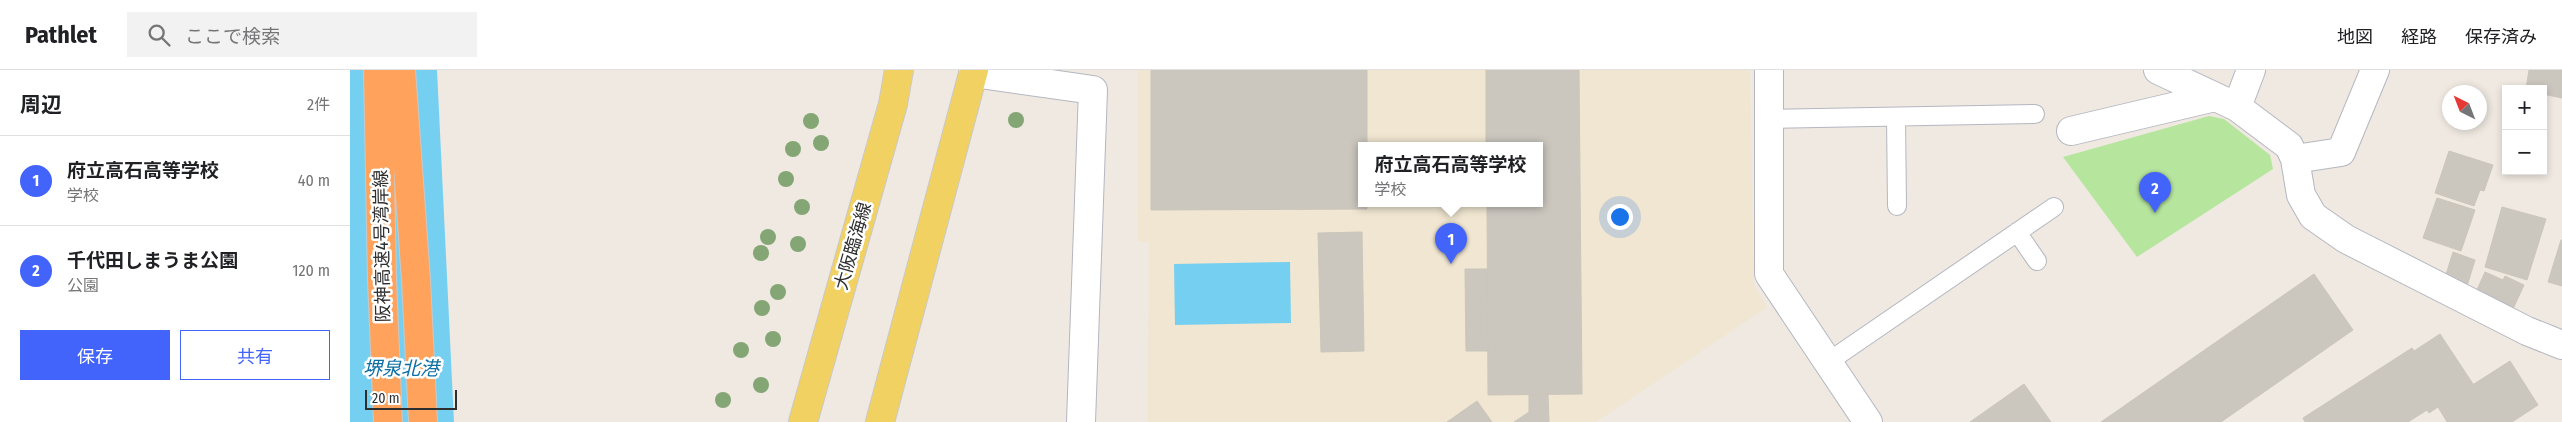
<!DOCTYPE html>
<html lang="ja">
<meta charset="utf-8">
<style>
:root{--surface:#fff;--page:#f2f2f2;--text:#202124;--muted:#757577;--line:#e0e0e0;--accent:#4264fb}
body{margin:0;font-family:"Fira Sans Condensed","Noto Sans JP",sans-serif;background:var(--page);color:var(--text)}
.controls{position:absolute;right:15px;top:15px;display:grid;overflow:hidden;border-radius:0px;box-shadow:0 2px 8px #0003}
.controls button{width:45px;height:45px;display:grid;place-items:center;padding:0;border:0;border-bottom:1px solid var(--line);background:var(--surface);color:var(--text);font:25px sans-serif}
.compass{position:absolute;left:2092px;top:15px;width:45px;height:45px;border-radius:50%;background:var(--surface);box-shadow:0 2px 8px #0003;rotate:318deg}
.scale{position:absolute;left:15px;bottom:12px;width:92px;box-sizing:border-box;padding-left:5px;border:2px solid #2e2e2e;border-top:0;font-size:14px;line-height:18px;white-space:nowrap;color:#2e2e2e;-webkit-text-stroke:4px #fff;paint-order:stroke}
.you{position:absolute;left:1269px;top:146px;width:18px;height:18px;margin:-12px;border:4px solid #fff;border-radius:50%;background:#1a73e8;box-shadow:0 0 0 8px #1a73e833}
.badge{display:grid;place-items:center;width:32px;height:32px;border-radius:50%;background:var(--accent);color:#fff;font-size:16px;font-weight:700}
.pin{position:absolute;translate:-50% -41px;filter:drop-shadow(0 1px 2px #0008)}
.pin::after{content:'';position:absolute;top:26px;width:18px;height:15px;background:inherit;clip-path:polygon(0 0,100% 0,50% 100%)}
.popup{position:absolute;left:1008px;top:72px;width:185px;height:65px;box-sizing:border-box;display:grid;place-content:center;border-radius:0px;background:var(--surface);filter:drop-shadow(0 1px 4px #0005);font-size:16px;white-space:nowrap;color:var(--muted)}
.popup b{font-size:19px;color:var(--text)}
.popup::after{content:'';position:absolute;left:50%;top:100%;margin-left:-10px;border:10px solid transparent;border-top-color:var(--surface)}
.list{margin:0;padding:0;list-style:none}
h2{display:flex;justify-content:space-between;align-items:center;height:65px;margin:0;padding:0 20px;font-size:21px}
h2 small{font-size:16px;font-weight:400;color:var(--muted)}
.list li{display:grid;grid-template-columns:32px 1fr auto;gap:15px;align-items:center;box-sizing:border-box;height:90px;padding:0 20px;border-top:1px solid var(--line)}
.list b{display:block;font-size:19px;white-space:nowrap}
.list p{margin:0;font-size:16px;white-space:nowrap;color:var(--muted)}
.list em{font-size:16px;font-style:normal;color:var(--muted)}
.actions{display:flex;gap:10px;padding:15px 20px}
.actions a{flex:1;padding:11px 0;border:1px solid var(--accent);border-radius:0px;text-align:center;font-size:18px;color:var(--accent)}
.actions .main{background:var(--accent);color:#fff}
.icon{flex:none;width:28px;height:28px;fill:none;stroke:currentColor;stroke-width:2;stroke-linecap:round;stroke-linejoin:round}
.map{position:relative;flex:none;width:2212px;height:352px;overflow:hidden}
header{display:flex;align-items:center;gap:30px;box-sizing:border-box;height:70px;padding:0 25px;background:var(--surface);border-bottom:1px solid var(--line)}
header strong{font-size:24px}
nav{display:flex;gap:28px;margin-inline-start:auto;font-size:18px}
.search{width:350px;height:45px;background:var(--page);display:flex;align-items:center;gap:12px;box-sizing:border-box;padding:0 18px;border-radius:0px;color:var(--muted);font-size:19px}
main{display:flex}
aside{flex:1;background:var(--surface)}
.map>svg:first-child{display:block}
.education{fill:#f0e6d1;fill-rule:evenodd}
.green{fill:#b6e59e}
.water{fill:#75cff0}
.building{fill:#cbc7bf;stroke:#cbc5ba}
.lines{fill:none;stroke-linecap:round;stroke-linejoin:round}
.lane-casing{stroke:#b4b7c1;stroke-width:20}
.street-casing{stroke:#b4b7c1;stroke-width:30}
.primary-casing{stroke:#c9c9c9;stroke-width:30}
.highway-casing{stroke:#c9c9c9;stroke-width:30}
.lane{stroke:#fff;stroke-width:18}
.street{stroke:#fff;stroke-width:28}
.primary{stroke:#f2d163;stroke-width:28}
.highway{stroke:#ffa35c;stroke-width:28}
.tree{fill:#84a574}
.labels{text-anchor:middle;stroke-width:5;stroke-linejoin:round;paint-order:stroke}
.street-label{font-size:18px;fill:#2e2e2e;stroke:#fff}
.water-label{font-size:19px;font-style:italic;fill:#0d6fa3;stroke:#fff}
</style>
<header>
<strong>Pathlet</strong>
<div class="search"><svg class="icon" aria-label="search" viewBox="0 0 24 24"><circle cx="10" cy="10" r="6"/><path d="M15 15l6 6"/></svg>ここで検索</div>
<nav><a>地図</a><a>経路</a><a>保存済み</a></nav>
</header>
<main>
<aside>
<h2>周辺<small>2件</small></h2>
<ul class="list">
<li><span class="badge">1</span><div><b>府立高石高等学校</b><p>学校</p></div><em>40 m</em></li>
<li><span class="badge">2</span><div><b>千代田しまうま公園</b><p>公園</p></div><em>120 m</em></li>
</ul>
<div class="actions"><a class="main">保存</a><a>共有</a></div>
</aside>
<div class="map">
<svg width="2212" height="352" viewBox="0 0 2212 352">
<rect width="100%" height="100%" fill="#efe9e1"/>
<path class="education" d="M788,0H1400L1404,216L1417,237L1246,352H798L799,172H788ZM1012,75H1190V133H1012Z"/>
<path class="green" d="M1859,46L1874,49L1920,85L1923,99L1787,187L1713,87Z"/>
<path class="water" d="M0,0H87L104,352H0Z
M940,192L941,253L825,255L824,194Z"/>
<path class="building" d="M801,0H1017V75H1012V133H1017V139L801,140Z
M1136,0H1229L1232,324L1138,325L1137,133H1190V75H1136Z
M2179,0H2212V28L2193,24V19H2176Z
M2099,81L2143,95L2134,121L2130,120L2124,136L2085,123Z
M2087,128L2125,140L2111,181L2073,168Z
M2152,137L2196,149L2177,210L2135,197Z
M1012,162L1014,281L971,282L968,163Z
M2211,170H2212V216L2198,212Z
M2103,182L2125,190L2117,216L2095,208Z
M1115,199H1137L1138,281H1116Z
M2135,202L2153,210L2155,206L2174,215L2163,239L2126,222Z
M1964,204L2003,260L1871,352H1751Z
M2090,264L2123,314L2088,337L2079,343L2077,340L2058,352H1955L1953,348L2062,278L2064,281Z
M2160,291L2188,335L2162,352H2097L2088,337Z
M1674,314L1701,352H1620Z
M1198,324L1199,352H1164L1179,342V325Z
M1127,331L1142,352H1097Z"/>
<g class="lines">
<defs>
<path id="lane" d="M1546,47L1547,136
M1419,49L1685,44
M1667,162L1687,191
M1478,292L1704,137"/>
<path id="street" d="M1419,0V204L1518,352
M1808,0L1887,37L1939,76L1945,89L1951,125L1963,146L1996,169L2177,261L2212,275
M623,3L743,20L731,352
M1887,37L1901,0
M1721,61L1865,27
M1945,89L1991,82L2025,0"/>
<path id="primary" d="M453,352L543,34L549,0
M530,352L624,0"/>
<path id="highway" d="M28,0L32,210L38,352
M51,0L66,210L73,352"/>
</defs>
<use href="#lane" class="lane-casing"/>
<use href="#street" class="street-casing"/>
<use href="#primary" class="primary-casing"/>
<use href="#highway" class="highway-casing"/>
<use href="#lane" class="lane"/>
<use href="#street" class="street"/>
<use href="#primary" class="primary"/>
<use href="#highway" class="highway"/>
</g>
<g class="tree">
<circle cx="666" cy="50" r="8"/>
<circle cx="461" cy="51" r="8"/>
<circle cx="471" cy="73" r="8"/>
<circle cx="443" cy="79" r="8"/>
<circle cx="436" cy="109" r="8"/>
<circle cx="452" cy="137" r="8"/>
<circle cx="418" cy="167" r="8"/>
<circle cx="448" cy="174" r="8"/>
<circle cx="411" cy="183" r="8"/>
<circle cx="428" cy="222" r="8"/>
<circle cx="412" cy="238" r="8"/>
<circle cx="423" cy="269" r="8"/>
<circle cx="391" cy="280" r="8"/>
<circle cx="411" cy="315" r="8"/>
<circle cx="373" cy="330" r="8"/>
</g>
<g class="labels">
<g class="street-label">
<text transform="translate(32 176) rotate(-91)" y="6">阪神高速4号湾岸線</text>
<text transform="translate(503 176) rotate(-74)" y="6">大阪臨海線</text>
</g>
<g class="water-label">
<text x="51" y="305">堺泉北港</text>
</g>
</g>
</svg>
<div class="controls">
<button>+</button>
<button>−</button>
</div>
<svg class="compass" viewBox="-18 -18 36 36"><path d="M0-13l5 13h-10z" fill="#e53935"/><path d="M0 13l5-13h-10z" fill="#757577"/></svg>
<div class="scale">20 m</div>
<div class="you"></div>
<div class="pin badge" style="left:1101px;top:194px">1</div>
<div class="popup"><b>府立高石高等学校</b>学校</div>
<div class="pin badge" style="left:1805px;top:143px">2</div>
</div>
</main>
